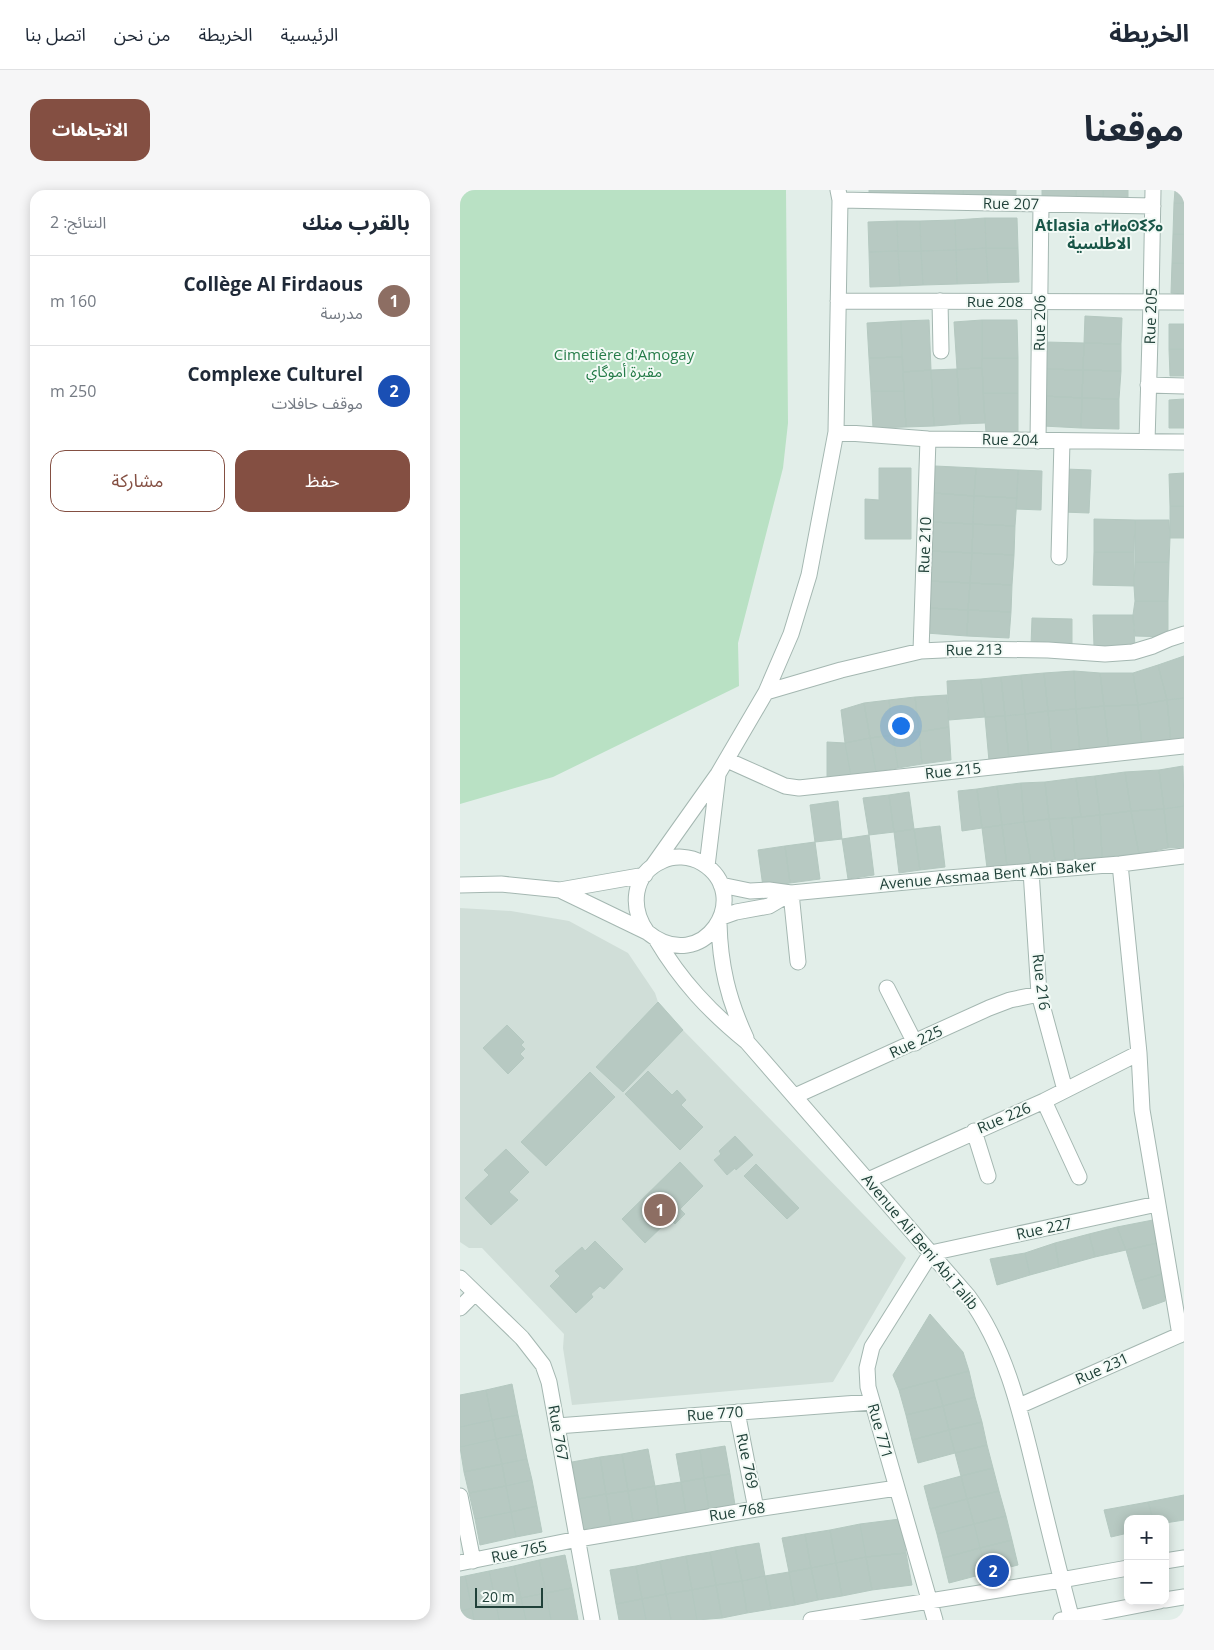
<!DOCTYPE html>
<html lang="ar">
<meta charset="utf-8">
<style>
:root{--surface:#fff;--page:#f6f6f7;--text:#1f2937;--muted:#747a83;--line:#e0e1e3;--accent:#844f42}
body{margin:0;font-family:"Open Sans","Noto Sans Arabic","Noto Sans Tifinagh",sans-serif;background:var(--page);color:var(--text);direction:rtl}
.controls{position:absolute;right:15px;bottom:15px;display:grid;overflow:hidden;border-radius:10px;box-shadow:0 2px 12px #0003}
.controls button{width:45px;height:45px;display:grid;place-items:center;padding:0;border:0;border-bottom:1px solid var(--line);background:var(--surface);color:var(--text);font:25px sans-serif}
.scale{position:absolute;left:15px;bottom:12px;width:68px;box-sizing:border-box;padding-left:5px;border:2px solid #204139;border-top:0;font-size:14px;line-height:18px;white-space:nowrap;color:#204139;-webkit-text-stroke:4px #f3faf6;paint-order:stroke}
.you{position:absolute;left:440px;top:535px;width:18px;height:18px;margin:-12px;border:4px solid #fff;border-radius:50%;background:#1a73e8;box-shadow:0 0 0 8px #1a73e833}
.badge{display:grid;place-items:center;width:32px;height:32px;border-radius:50%;background:var(--accent);color:#fff;font-size:16px;font-weight:700}
.pin{position:absolute;translate:-50% -50%;border:2px solid #fff;box-shadow:0 1px 5px #0006}
.list{margin:0;padding:0;list-style:none}
h2{display:flex;justify-content:space-between;align-items:center;height:65px;margin:0;padding:0 20px;font-size:21px}
h2 small{font-size:16px;font-weight:400;color:var(--muted)}
.list li{display:grid;grid-template-columns:32px 1fr auto;gap:15px;align-items:center;box-sizing:border-box;height:90px;padding:0 20px;border-top:1px solid var(--line)}
.list b{display:block;font-size:19px;white-space:nowrap}
.list p{margin:0;font-size:16px;white-space:nowrap;color:var(--muted)}
.list em{font-size:16px;font-style:normal;color:var(--muted)}
.actions{display:flex;gap:10px;padding:15px 20px}
.actions a{flex:1;padding:11px 0;border:1px solid var(--accent);border-radius:15px;text-align:center;font-size:18px;color:var(--accent)}
.actions .main{background:var(--accent);color:#fff}
.map{position:relative;flex:none;width:724px;height:1430px;overflow:hidden;direction:ltr;border-radius:15px}
header{display:flex;align-items:center;gap:30px;box-sizing:border-box;height:70px;padding:0 25px;background:var(--surface);border-bottom:1px solid var(--line)}
header strong{font-size:24px}
nav{display:flex;gap:28px;margin-inline-start:auto;font-size:18px}
.intro{display:flex;align-items:center;justify-content:space-between;box-sizing:border-box;height:120px;padding:0 30px}
h1{margin:0;font-size:35px}
.button{padding:12px 22px;border-radius:15px;background:var(--accent);color:#fff;font-size:18px;font-weight:700}
main{display:flex;gap:30px;padding:0 30px}
aside{flex:1;background:var(--surface);border-radius:15px;box-shadow:0 2px 12px #0003}
.map>svg:first-child{display:block}
.built{fill:#d0ded8}
.green{fill:#b9e1c4}
.building{fill:#b7c9c2;stroke:#b4c8c0}
.lines{fill:none;stroke-linecap:round;stroke-linejoin:round}
.minor-casing{stroke:#a4b7b1;stroke-width:17}
.minor{stroke:#fff;stroke-width:15}
.labels{text-anchor:middle;stroke-width:4;stroke-linejoin:round;paint-order:stroke}
.street-label{font-size:15px;fill:#204139;stroke:#f3faf6}
.park-label{font-size:15px;fill:#257c49;stroke:#f3faf6}
.neighbourhood-label{font-size:16px;font-weight:bold;fill:#195648;stroke:#f3faf6}
</style>
<header>
<strong>الخريطة</strong>
<nav><a>الرئيسية</a><a>الخريطة</a><a>من نحن</a><a>اتصل بنا</a></nav>
</header>
<div class="intro"><h1>موقعنا</h1><a class="button">الاتجاهات</a></div>
<main>
<div class="map">
<svg width="724" height="1430" viewBox="0 0 724 1430">
<rect width="100%" height="100%" fill="#e2eee9"/>
<path class="built" d="M0,718L51,721L109,731L168,763L195,803L198,812L223,840L446,1068L373,1192L112,1215L103,1158L104,1144L22,1058H9L0,1052Z"/>
<path class="green" d="M0,0H326L328,233L323,278L278,453L279,496L93,587L0,614Z"/>
<path class="building" d="M409,0H433V7L409,6Z
M433,0H474V8L433,7Z
M474,0H503V8H474Z
M503,0H531V8H503Z
M531,0H556V8H531Z
M582,0H616V8H582Z
M616,0H643V9L616,8Z
M643,0H668V9H643Z
M715,0H724V13H714Z
M714,13H724V44H713Z
M525,28L526,58L496,60L495,30Z
M525,28H557L558,58H526Z
M495,30L496,60L461,61L460,31Z
M437,31H460L461,61H438Z
M437,31L438,61L409,62L408,32Z
M713,44H724V73H712Z
M526,58L528,93L497,94L496,60Z
M526,58H558L559,92L528,93Z
M496,60L497,94L463,95L461,61Z
M438,61H461L463,95L440,96Z
M438,61L440,96L410,97L409,62Z
M712,73H724V104L711,103Z
M625,126L662,128L661,154L624,153Z
M469,130L471,180L443,182L441,131Z
M522,130H557L558,168H522Z
M522,130V178L497,179L494,132Z
M441,131L442,167L409,168L407,133Z
M709,134H724V159H709Z
M586,152L624,153L623,180L585,179Z
M624,153L661,154V181L623,180Z
M709,159H724V186H710Z
M442,167L444,201H411L409,168Z
M522,168H558V203H523Z
M522,178L525,233L500,234L497,179Z
M497,179L500,234L474,236L471,180Z
M585,179L623,180L622,208L584,206Z
M471,180L474,236L446,237L443,182Z
M623,180L661,181L659,209L622,208Z
M411,201H444L446,237L413,238Z
M523,203H558V244L526,243Z
M584,206L622,208L621,238L583,236Z
M622,208L659,209V239L621,238Z
M724,209V238H709V210Z
M475,276L516,278L514,306L474,303Z
M419,278H451V349H405V309L419,310Z
M516,278L558,280L557,308L514,306Z
M605,279L631,280L629,323L603,322Z
M558,280L582,281L581,320L556,319Z
M724,283V316H710L709,284Z
M474,303L514,306L513,334L472,332Z
M514,306L557,308L555,336L513,334Z
M710,316H724V348H710Z
M634,329L675,330L674,362H634Z
M675,330H709L710,348L709,372H675Z
M472,332L513,334L512,363L471,361Z
M513,334L555,336L554,365L512,363Z
M471,361L512,363L510,393L469,391Z
M634,362H674V396L633,395Z
M512,363L554,365L552,395L510,393Z
M675,372H709L708,411H675L674,396Z
M469,391L510,393L508,420L468,418Z
M510,393L552,395L551,422L508,420Z
M675,411H708V447L675,446L673,425Z
M468,418L508,420L507,446L466,443Z
M508,420L551,422L549,448L507,446Z
M633,425H673L675,456L634,457Z
M572,428L612,429V457L571,456Z
M724,466V508L707,510L698,475Z
M698,475L707,510L678,515L673,483Z
M614,481L640,483L644,516L616,519Z
M614,481L616,519L588,521L584,483Z
M584,483L588,521L565,524L561,485Z
M640,483H673L678,515L644,516Z
M561,485L565,524L545,526L541,487Z
M541,487L545,526L525,527L521,489Z
M521,489L525,527L489,530L487,491Z
M487,505L489,537L459,542L455,507Z
M455,507L459,542L433,545L429,510Z
M724,508V552L711,553L707,510Z
M429,510L433,545L410,548L404,513Z
M707,510L711,553L682,556L678,515Z
M404,513L410,548L385,553L381,520Z
M678,515L682,556L649,560L644,516Z
M644,516L649,560L620,562L616,519Z
M616,519L620,562L592,565L588,521Z
M588,521L592,565L569,567L565,524Z
M565,524L569,567L549,569L545,526Z
M545,526L549,569L529,571L525,527Z
M489,537L491,570L462,574L459,542Z
M459,542L462,574L438,578L433,545Z
M433,545L438,578L416,582L410,548Z
M410,548L416,582L391,586L385,553Z
M367,552L385,553L391,586L367,589Z
M723,576L724,616L704,619L699,580Z
M699,580L704,619L671,621L665,582Z
M665,582L671,621L640,625L635,586Z
M635,586L640,625L621,627L616,588Z
M616,588L621,627L589,629L585,592Z
M585,592L589,629L564,632L561,593Z
M561,593L564,632L542,635L537,596Z
M537,596L542,635L522,638L517,599Z
M517,599L522,638L502,641L498,601Z
M449,602L454,639L434,642L429,605Z
M429,605L434,642L409,645L403,608Z
M378,611L382,649L355,652L350,615Z
M724,616V657L708,658L704,619Z
M704,619L708,658L679,664L671,621Z
M671,621L679,664L642,667L640,625Z
M640,625L642,667L615,669L612,628Z
M612,628L615,669L595,670L589,629Z
M589,629L595,670L571,673L564,632Z
M564,632L571,673L547,676L542,635Z
M542,635L547,676L527,678L522,638Z
M480,636L485,677L460,680L454,639Z
M454,639L460,680L439,683L434,642Z
M409,645L414,685L388,689L382,649Z
M355,652L360,689L330,693L325,656Z
M325,656L330,693L303,697L298,660Z
M198,812L223,840L163,902L136,877Z
M47,835L64,852L61,855L65,859L60,864L64,868L48,884L23,858Z
M188,881L212,905L217,900L226,910L221,915L243,937L220,960L165,904Z
M130,882L155,907L86,976L61,952Z
M275,946L293,965L276,980L275,978L267,985L254,970L261,964L259,961Z
M46,959L69,982L49,1002L58,1010L31,1035L5,1008L29,985L24,980Z
M220,972L243,996L220,1019L225,1024L215,1034L210,1029L185,1053L162,1029Z
M296,974L339,1018L327,1029L284,986Z
M698,1029L702,1052L666,1060L657,1037Z
M657,1037L666,1060L635,1067L629,1044Z
M629,1044L635,1067L599,1077L595,1053Z
M135,1051L163,1079L144,1099L140,1096L131,1104L133,1107L116,1123L90,1096L100,1086L95,1081L122,1057L125,1061Z
M702,1052V1084L675,1092L666,1060Z
M595,1053L599,1077L570,1085L565,1063Z
M565,1063L570,1085L537,1095L530,1069Z
M702,1084L705,1111L683,1119L675,1092Z
M470,1124L503,1162L509,1181L439,1200L433,1185Z
M509,1181L515,1207L483,1216L476,1190Z
M476,1190L483,1216L446,1225L439,1200Z
M52,1194L58,1225L32,1230L26,1200Z
M26,1200L32,1230L0,1237V1205Z
M515,1207L522,1232L489,1240L483,1216Z
M483,1216L489,1240L452,1250L446,1225Z
M58,1225L62,1244L36,1249L32,1230Z
M32,1230L36,1249L0,1257V1237Z
M522,1232L527,1255L495,1263L489,1240Z
M489,1240L495,1263L458,1273L452,1250Z
M62,1244L67,1269L42,1274L36,1249Z
M36,1249L42,1274L4,1282L0,1257Z
M527,1255L533,1278L501,1286L495,1263Z
M265,1256L270,1284L244,1288L240,1260Z
M188,1259L195,1296L168,1301L162,1264Z
M240,1260L244,1288L221,1292L216,1264Z
M162,1264L168,1301L146,1304L140,1267Z
M140,1267L146,1304L118,1309L112,1272Z
M67,1269L72,1290L46,1296L42,1274Z
M42,1274L46,1296L9,1303L4,1282Z
M533,1278L539,1301L507,1309L501,1286Z
M270,1284L275,1315L249,1319L244,1288Z
M501,1286L507,1309L470,1319L464,1296Z
M244,1288L249,1319L226,1323L221,1292Z
M72,1290L77,1316L51,1322L46,1296Z
M221,1292L226,1323L199,1327L195,1296Z
M46,1296L51,1322L15,1329L9,1303Z
M195,1296L199,1327L173,1331L168,1301Z
M168,1301L173,1331L151,1335L146,1304Z
M539,1301L546,1326L514,1334L507,1309Z
M146,1304L151,1335L123,1339L118,1309Z
M724,1305V1330L705,1333V1329H693L688,1312Z
M507,1309L514,1334L477,1344L470,1319Z
M688,1312L693,1329H668V1343L651,1347L644,1320Z
M77,1316L82,1342L56,1347L51,1322Z
M51,1322L56,1347L20,1355L15,1329Z
M546,1326L552,1350L520,1358L514,1334Z
M440,1329L446,1363L406,1367L400,1334Z
M400,1334L406,1367L376,1373L370,1340Z
M514,1334L520,1358L483,1368L477,1344Z
M370,1340L376,1373L351,1378L345,1344Z
M345,1344L351,1378L329,1382L322,1348Z
M552,1350L558,1375L527,1383L520,1358Z
M299,1353L305,1386L282,1391L275,1357Z
M275,1357L282,1391L256,1395L250,1362Z
M520,1358L527,1383L489,1393L483,1368Z
M250,1362L256,1395L232,1400L226,1366Z
M446,1363L452,1395L412,1400L406,1367Z
M105,1365L112,1398L86,1403L79,1370Z
M226,1366L232,1400L206,1404L200,1371Z
M406,1367L412,1400L382,1406L376,1373Z
M79,1370L86,1403L61,1408L54,1376Z
M200,1371L206,1404L182,1409L176,1376Z
M376,1373L382,1406L358,1410L351,1378Z
M54,1376L61,1408L36,1413L29,1381Z
M176,1376L182,1409L156,1414L150,1380Z
M351,1378L358,1410L335,1415L329,1382Z
M29,1381L36,1413L12,1418L5,1386Z
M329,1382L335,1415L311,1419L305,1386Z
M5,1386L12,1418L0,1421V1387Z
M305,1386L311,1419L287,1423L282,1391Z
M282,1391L287,1423L262,1428L256,1395Z
M256,1395L262,1428L237,1430L232,1400Z
M112,1398L118,1430H91L86,1403Z
M232,1400L237,1430H211L206,1404Z
M86,1403L91,1430H66L61,1408Z
M206,1404L211,1430H186L182,1409Z
M61,1408L66,1430H39L36,1413Z
M182,1409L186,1430H159L156,1414Z
M36,1413L39,1430H14L12,1418Z
M12,1418L14,1430H0V1421Z"/>
<g class="lines">
<defs>
<path id="minor" d="M380,10L693,16
M378,111L724,112
M480,111L481,161
M688,195L724,196
M376,242L468,249L724,252
M578,251L581,15
M687,252L691,112L693,0
M599,367L602,251
M461,461L468,249
M306,502L381,480L461,461L504,459L588,460L645,464L673,462L693,456L709,449L724,444
M267,570L325,596L339,598L724,556
M660,674L679,863L682,920L720,1145
M247,676L258,585
M192,677L258,584L306,502L331,444L349,385L376,242L380,10L378,0
M571,681L579,804L605,900
M0,695L41,694L100,700L185,685
M261,695L290,701L309,700L331,703L488,688L660,674L724,666
M100,700L187,742C243,788 295,705 242,673C230,666 214,665 202,671C172,684 170,718 187,742
M331,703L338,772
M262,727L276,722L309,716L331,703
M259,733C260,775 268,809 286,848
M196,749C221,791 249,821 287,852L508,1106C546,1158 560,1220 575,1282C587,1332 599,1381 612,1430
M427,798L455,853
M335,906L529,818L550,810L579,804
M584,911L619,987
M514,941L528,986
M408,990L584,911L679,863
M0,1088L62,1148L83,1175L89,1192L132,1430
M0,1118L15,1103
M559,1216L724,1143
M277,1222L296,1319
M97,1236L412,1212
M0,1306L13,1371
M705,1371L724,1368
M0,1373L118,1349L296,1319L437,1298
M705,1410L724,1407
M351,1430L601,1390L668,1378
M475,1430L408,1197L407,1178L412,1157L471,1063L697,1014
M601,1430L700,1411"/>
</defs>
<use href="#minor" class="minor-casing"/>
<use href="#minor" class="minor"/>
</g>
<g class="labels">
<g class="street-label">
<text transform="translate(551 14) rotate(1)" y="5">Rue 207</text>
<text x="535" y="117">Rue 208</text>
<text transform="translate(691 126) rotate(-88)" y="5">Rue 205</text>
<text transform="translate(580 133) rotate(-89)" y="5">Rue 206</text>
<text transform="translate(550 250) rotate(1)" y="5">Rue 204</text>
<text transform="translate(465 355) rotate(-88)" y="5">Rue 210</text>
<text transform="translate(514 460) rotate(-1)" y="5">Rue 213</text>
<text transform="translate(493 581) rotate(-6)" y="5">Rue 215</text>
<text transform="translate(528 685) rotate(-5)" y="5">Avenue Assmaa Bent Abi Baker</text>
<text transform="translate(581 792) rotate(83)" y="5">Rue 216</text>
<text transform="translate(456 852) rotate(-25)" y="5">Rue 225</text>
<text transform="translate(544 928) rotate(-23)" y="5">Rue 226</text>
<text transform="translate(584 1039) rotate(-12)" y="5">Rue 227</text>
<text transform="translate(460 1052) rotate(50)" y="5">Avenue Ali Beni Abi Talib</text>
<text transform="translate(642 1179) rotate(-24)" y="5">Rue 231</text>
<text transform="translate(255 1224) rotate(-4)" y="5">Rue 770</text>
<text transform="translate(420 1241) rotate(74)" y="5">Rue 771</text>
<text transform="translate(98 1243) rotate(80)" y="5">Rue 767</text>
<text transform="translate(287 1271) rotate(78)" y="5">Rue 769</text>
<text transform="translate(277 1322) rotate(-9)" y="5">Rue 768</text>
<text transform="translate(59 1362) rotate(-12)" y="5">Rue 765</text>
</g>
<g class="park-label">
<text x="164" y="170">Cimetière d'Amogay<tspan x="164" dy="17">مقبرة أموگاي</tspan></text>
</g>
<g class="neighbourhood-label">
<text x="639" y="41">Atlasia ⴰⵜⵍⴰⵙⵉⵢⴰ<tspan x="639" dy="18">الاطلسية</tspan></text>
</g>
</g>
</svg>
<div class="controls">
<button>+</button>
<button>−</button>
</div>
<div class="scale">20 m</div>
<div class="you"></div>
<div class="pin badge" style="left:200px;top:1020px;background:#8d6e63">1</div>
<div class="pin badge" style="left:533px;top:1381px;background:#1a4fb4">2</div>
</div>
<aside>
<h2>بالقرب منك<small>النتائج: 2</small></h2>
<ul class="list">
<li><span class="badge" style="background:#8d6e63">1</span><div><b>Collège Al Firdaous</b><p>مدرسة</p></div><em>160 m</em></li>
<li><span class="badge" style="background:#1a4fb4">2</span><div><b>Complexe Culturel</b><p>موقف حافلات</p></div><em>250 m</em></li>
</ul>
<div class="actions"><a class="main">حفظ</a><a>مشاركة</a></div>
</aside>
</main>
